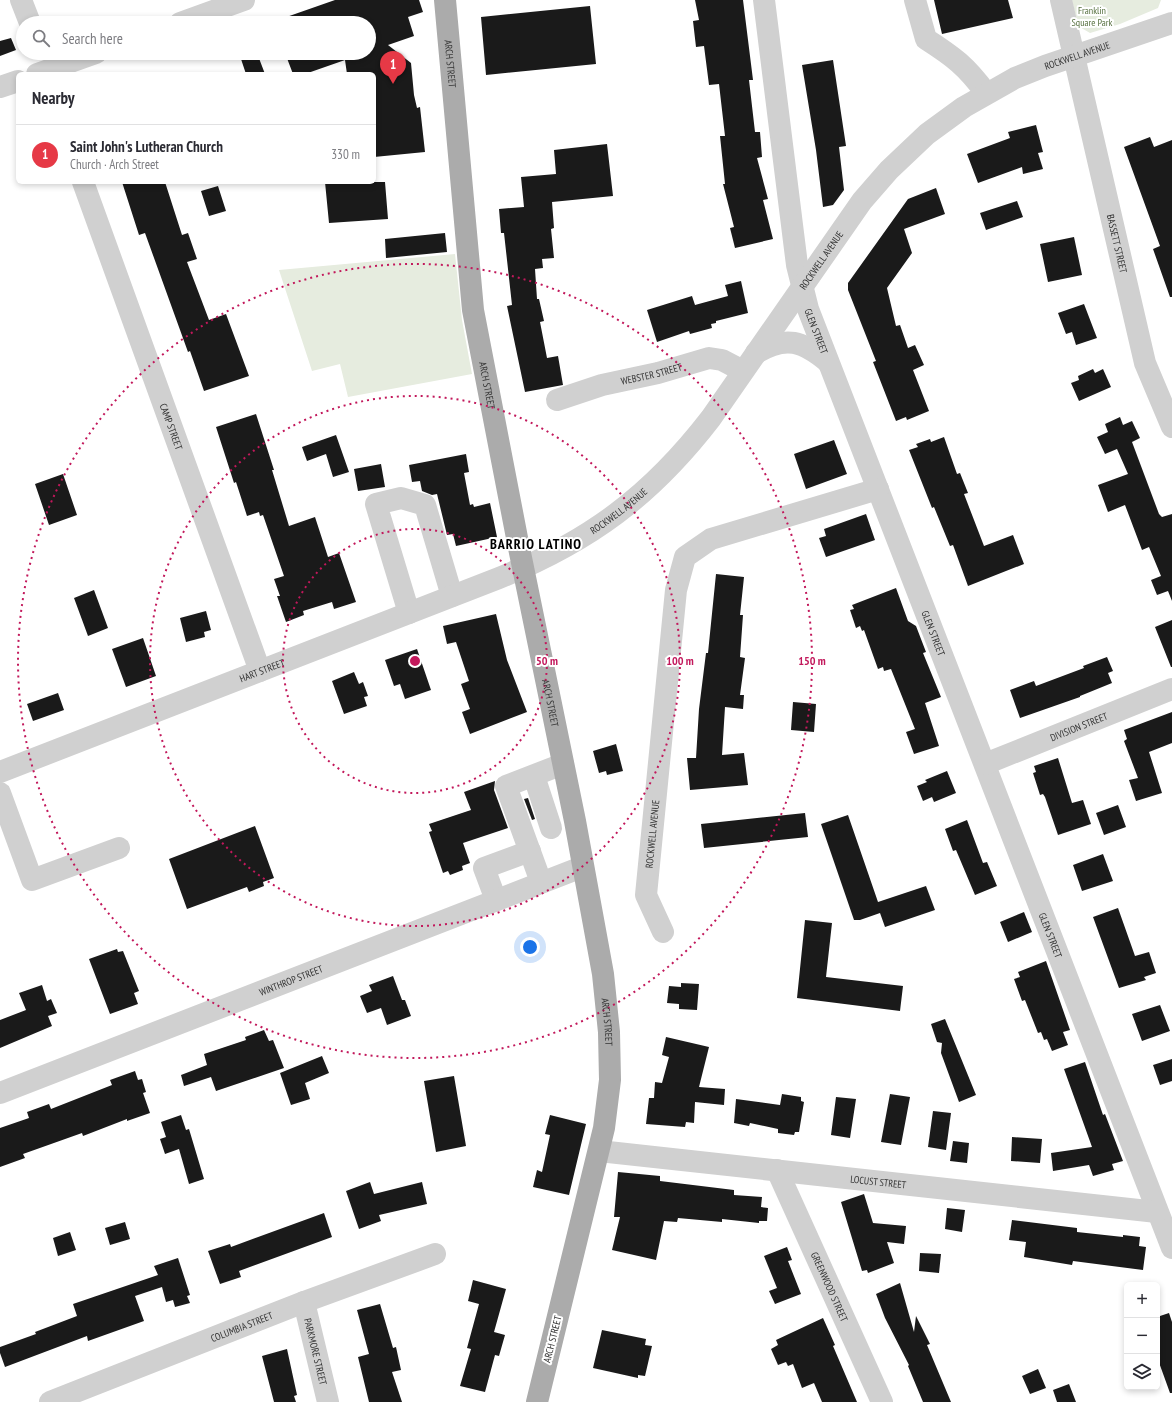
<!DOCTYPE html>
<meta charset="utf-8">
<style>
:root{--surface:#fff;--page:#f2f2f3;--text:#2b2b33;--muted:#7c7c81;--line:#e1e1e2;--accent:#e63946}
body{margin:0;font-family:"PT Sans Narrow",sans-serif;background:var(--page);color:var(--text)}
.controls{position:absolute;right:12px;bottom:12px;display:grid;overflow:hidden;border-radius:6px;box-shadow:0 2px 6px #0003}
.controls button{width:36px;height:36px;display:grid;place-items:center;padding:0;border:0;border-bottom:1px solid var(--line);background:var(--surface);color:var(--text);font:20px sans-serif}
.you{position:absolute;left:530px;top:947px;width:14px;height:14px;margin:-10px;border:3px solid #fff;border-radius:50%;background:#1a73e8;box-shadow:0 0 0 6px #1a73e833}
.badge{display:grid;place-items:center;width:26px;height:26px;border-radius:50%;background:var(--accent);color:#fff;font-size:13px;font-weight:700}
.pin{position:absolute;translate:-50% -33px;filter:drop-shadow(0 1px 2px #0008)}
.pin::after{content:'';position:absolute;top:21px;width:14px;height:12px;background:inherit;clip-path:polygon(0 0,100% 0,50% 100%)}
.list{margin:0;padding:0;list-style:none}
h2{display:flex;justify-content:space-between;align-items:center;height:52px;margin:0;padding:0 16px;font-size:17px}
h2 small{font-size:13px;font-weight:400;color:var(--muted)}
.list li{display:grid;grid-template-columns:26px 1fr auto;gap:12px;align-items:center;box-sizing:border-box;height:60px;padding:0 16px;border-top:1px solid var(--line)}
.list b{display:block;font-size:15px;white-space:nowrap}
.list p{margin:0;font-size:13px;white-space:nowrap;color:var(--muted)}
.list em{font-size:13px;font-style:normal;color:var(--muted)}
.icon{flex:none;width:22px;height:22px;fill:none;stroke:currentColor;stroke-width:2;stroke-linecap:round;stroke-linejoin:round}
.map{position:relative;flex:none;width:1172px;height:1402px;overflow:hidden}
.search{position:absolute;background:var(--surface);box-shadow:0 2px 6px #0003;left:16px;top:16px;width:360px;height:44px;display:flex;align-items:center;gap:10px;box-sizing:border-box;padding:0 14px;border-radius:22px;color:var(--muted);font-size:15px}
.panel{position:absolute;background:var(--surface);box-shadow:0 2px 6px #0003;left:16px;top:72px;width:360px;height:112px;border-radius:6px}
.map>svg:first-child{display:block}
.green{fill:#e6ecdf}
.building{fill:#1a1a1a}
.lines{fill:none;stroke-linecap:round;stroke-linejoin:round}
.minor{stroke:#d0d0d0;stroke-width:22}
.major{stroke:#ababab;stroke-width:22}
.ring{fill:none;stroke:#c2185b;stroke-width:2;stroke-dasharray:2 4}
.labels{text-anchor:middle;stroke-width:4;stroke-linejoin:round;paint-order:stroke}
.park-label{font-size:10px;fill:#56703f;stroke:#fff}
.street-label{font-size:10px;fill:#333;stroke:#fff}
.district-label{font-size:14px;font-weight:bold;letter-spacing:1px;fill:#000;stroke:#fff}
.centre{fill:#c2185b;stroke:#fff;stroke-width:2}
.ring-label{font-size:12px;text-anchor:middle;font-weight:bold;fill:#c2185b;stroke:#fff;stroke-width:4;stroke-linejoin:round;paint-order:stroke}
</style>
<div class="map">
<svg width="1172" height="1402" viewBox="0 0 1172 1402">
<rect width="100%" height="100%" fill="#fff"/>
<path class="green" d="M1072,0H1161L1158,8L1120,24L1090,33L1078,26Z
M455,254L462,320L472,374L348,397L340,364L312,371L279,270Z"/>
<path class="building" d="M335,0H419L423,12L408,17L414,36L388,45L411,63L414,95L417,108L420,107L425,152L374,157V74H347L345,60L305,74H293L285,53H369V23H276L275,21Z
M695,0H743L753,80H749L755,132H760L762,157L757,158L768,199L763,200L773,239L735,248L730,228L734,227L723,184H725L720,136H725L719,84L709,85L704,46L696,47L693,21L699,20Z
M934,0H1008L1013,18L942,34Z
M590,6L596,64L486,75L481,17Z
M11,38L16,50L0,56V41Z
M239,53H257L265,74H246Z
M833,60L846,146L839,147L844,190L833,205L823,207L816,150L802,65Z
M1036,125L1043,152L1038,153L1043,169L1023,174L1022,167L978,183L967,154L1010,138L1008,132Z
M1150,137L1154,147L1172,140V297H1170L1153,249L1160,246L1124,147Z
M607,144L613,196L552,202L554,228L551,229L554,258L542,259L543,268L535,269L537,299H539L544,321L540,322L547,358L558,356L563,385L525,392L507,306L512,305L504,233H501L499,209L524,207L521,177L556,174L554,150Z
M122,182H165L182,235L188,233L197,259L187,262L209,320L226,314L249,376L204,391L190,351L188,352L145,233L139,235Z
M325,182H385L388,219L329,223Z
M218,186L226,211L209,216L201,191Z
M936,188L945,214L904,229L912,253L887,288L896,326L900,325L908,348L915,345L924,365L913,370L929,411L907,420L906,417L896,421L873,362L876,361L848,290V283L908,199Z
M1017,201L1023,217L986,230L980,213Z
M445,233L447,252L386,258L385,239Z
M1074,237L1082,275L1048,282L1040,244Z
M741,281L748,313L716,321V323L711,324L712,328L690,334L689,331L657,342L647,310L692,296L695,305L728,296L725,285Z
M1084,304L1097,338L1076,345L1072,332L1066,334L1058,313Z
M1093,369L1095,373L1103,369L1111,387L1079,401L1071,383L1079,380L1078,376Z
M256,414L274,470H272L289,526L315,517L328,557L339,553L356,602L334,609L332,602L303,611L304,615L286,622L277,596H280L274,579L284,576L263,515L260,516L259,512L247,516L236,482L234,483L216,427Z
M1120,417L1123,425L1132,421L1140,438L1132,442L1159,514L1162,517L1172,514V601L1168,591L1157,595L1151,580L1161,576L1149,547L1142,550L1125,505L1108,512L1098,485L1128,474L1117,449L1105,454L1097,437L1108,432L1105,424Z
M336,435L349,472L333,477L326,454L307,461L302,447Z
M944,437L957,474L960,473L968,493L964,494L984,546L1013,535L1024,564L968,586L953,545L950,546L934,507L932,508L909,450L918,447L916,444L930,439L931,442Z
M834,440L847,474L806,489L794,454Z
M466,454L469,472L464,473L470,505L473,504L474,507L490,503L497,537L456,546L453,534L447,535L437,494L432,495L422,491L420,481L412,482L409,465Z
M381,464L385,487L358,491L354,469Z
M63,474L77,515L49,525L35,484Z
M866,514L875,540L826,557L819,538L826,536L824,529Z
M716,574L744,577L740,615H743L740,657L745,658L740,695H744L743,709L725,707L722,755L744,753L748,785L690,790L687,758H696L699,709L706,653H708Z
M896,588L908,621L916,626L926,652L923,653L941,697L925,703L939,746L914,754L906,732L915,729L891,669L884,671L883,667L878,669L864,630L862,631L860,626L856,628L850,610L854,609L852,605Z
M94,590L108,628L88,636L74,598Z
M206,611L211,630L204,632L205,637L186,642L180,618Z
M496,614L507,660L527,712L470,734L462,712L470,709L461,684L469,681L456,642L447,644L443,626Z
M1172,620V667H1171L1155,627Z
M143,638L156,676L126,687L112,649Z
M417,649L431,690L405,699L400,684L394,686L385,660Z
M1107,657L1113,671L1108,673L1112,683L1080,696V697L1020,718L1010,690L1034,681L1036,686L1084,668L1083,666Z
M354,672L359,684L363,682L368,696L364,697L367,706L344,714L332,681Z
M58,693L64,710L33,721L27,704Z
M793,702L816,704L814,732L791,730Z
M1172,712V743L1149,752L1162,793L1136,801L1129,780L1138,778L1124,741L1127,739L1124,730Z
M616,744L623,771L607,775L606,771L599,773L593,751Z
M1058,758L1072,803L1083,800L1091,824L1058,835L1045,797L1043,794L1040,795L1033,773L1036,772L1034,766Z
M947,771L956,793L934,802L932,797L923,801L917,786L927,782L925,780Z
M495,781L494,790L508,828L463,843L470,863L462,866L463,870L450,875L448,871L443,873L429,832L432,831L429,824L471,810L464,792Z
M528,798L535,819L532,820L524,799Z
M1118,805L1126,827L1104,835L1096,813Z
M805,813L808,837L704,848L701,824Z
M848,815L878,902L926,886L935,910L885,927L880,913L860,920H854L821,824Z
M967,820L983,863L987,862L997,886L975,895L956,850L953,851L945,829Z
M255,826L274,878L263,882L264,886L249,892L247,887L187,909L169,859Z
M1103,854L1113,881L1082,891L1073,865Z
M1118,908L1135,956L1149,952L1156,973L1144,977L1146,980L1119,988L1093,917Z
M1024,912L1032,932L1008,942L1000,922Z
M805,920L832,923L826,977L903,986L900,1011L797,998Z
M117,949L118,952L123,951L139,991L134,993L138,1004L110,1014L89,959Z
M1046,961L1070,1030L1063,1032L1068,1045L1052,1051L1047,1039L1044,1040L1041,1032L1038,1033L1025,1000L1022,1001L1014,979L1020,977L1018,972Z
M393,976L402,1000H405L411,1016L387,1025L381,1008L367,1013L360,996L372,991L369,985Z
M681,983L699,984L697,1010L679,1009V1004L667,1003L669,986L681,987Z
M42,985L47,1001L51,999L57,1013L48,1016L52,1026L0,1048V1020L26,1010L19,993Z
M1160,1005L1170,1031L1142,1041L1132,1014Z
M945,1019L976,1095L959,1102L941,1053L942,1043L937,1042L931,1024Z
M264,1030L269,1041L273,1040L284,1068L216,1091L211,1077L184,1086L181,1075L207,1065L204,1054L246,1040L245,1037Z
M666,1037L709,1047L699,1087L725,1089L724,1105L695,1102L694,1123L686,1122L685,1127L646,1124L649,1098H654L655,1082L662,1083L669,1057L662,1055Z
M322,1056L329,1073L305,1083L310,1099L291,1105L280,1073Z
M1172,1059V1081L1160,1085L1153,1065Z
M1085,1062L1103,1115L1105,1114L1123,1161L1112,1164L1114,1170L1093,1176L1089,1165L1053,1171L1051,1153L1092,1147L1064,1069Z
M135,1071L138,1080L142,1079L146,1092L143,1093L150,1113L127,1121V1119L83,1136L82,1133L23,1154L25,1158L0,1167V1128L29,1118L27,1112L49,1104L51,1109L112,1085L110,1080Z
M454,1076L466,1146L436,1152L424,1081Z
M782,1094L801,1097V1101L804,1102L799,1132H795L794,1135L778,1133V1129L750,1123L749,1126L734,1123L736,1099L780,1105Z
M890,1094L910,1097L901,1145L881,1142Z
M836,1097L856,1099L850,1138L831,1135Z
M933,1111L951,1113L946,1150L928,1147Z
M181,1115L186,1130L189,1129L204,1179L189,1184L179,1149L165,1154L160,1139L166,1137L161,1122Z
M550,1115L586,1124L569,1195L533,1187L537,1170L542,1172L550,1135L545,1134Z
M1012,1137L1042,1139L1040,1163L1011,1161Z
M953,1141L969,1143L967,1163L950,1161Z
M618,1172L660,1176V1181L734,1190V1195L762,1197L761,1207L768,1208L767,1221H759V1223L722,1219V1222L678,1218L677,1222L664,1221L656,1260L612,1250L620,1217H614Z
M370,1182L374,1194L422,1182L427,1204L379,1215L381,1221L359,1229L346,1191Z
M864,1194L873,1223L906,1226L904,1244L887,1242L894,1263L868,1273L867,1270L862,1271L841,1202Z
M947,1208L965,1210L962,1232L945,1229Z
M324,1213L332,1237L239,1271L241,1277L220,1284L208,1251L230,1244L231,1247Z
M1012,1220L1077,1228V1232L1123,1237V1235L1140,1237L1139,1246L1146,1247L1143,1270L1073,1261L1072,1265L1024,1257L1026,1242L1009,1240Z
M125,1222L130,1239L110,1245L105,1228Z
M70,1232L76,1250L58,1256L53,1238Z
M787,1247L792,1260L788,1261L801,1294L775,1304L769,1291L777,1288L764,1256Z
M920,1253L941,1254L939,1273L919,1271Z
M178,1258L190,1295L187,1296L190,1303L175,1307L173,1300L166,1302L162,1287L135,1296L144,1321L88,1341L87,1336L5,1367L0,1353V1347L36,1334L35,1332L77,1316L73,1304L158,1275L154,1266Z
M473,1280L506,1289L494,1332L505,1335L499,1356L495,1355L485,1392L460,1386L471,1349L467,1348L479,1304L468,1301Z
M900,1283L914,1332L916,1316L930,1344L927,1345L951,1402H923L908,1366L909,1365L885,1318L876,1294Z
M380,1304L393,1348L396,1347L401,1370L392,1372L402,1402H369L358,1357L369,1354L357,1310Z
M1169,1313L1172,1322V1393H1170L1157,1357V1317Z
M823,1318L835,1345L833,1346L857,1402H822L814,1383L802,1388L793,1364L788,1366L786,1362L778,1365L771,1349L778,1345L776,1340Z
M602,1330L646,1339L645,1345L652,1346L645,1376L638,1375V1378L593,1368Z
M287,1349L297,1395L294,1396L296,1402H274L262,1356Z
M1038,1369L1046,1388L1030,1394L1022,1376Z
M1069,1384L1076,1402H1057L1053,1390Z"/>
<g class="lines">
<g class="minor">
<path d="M21,0L30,23"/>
<path id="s1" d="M764,0L797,265L808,309L1172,1248"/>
<path d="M915,0L926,39C954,57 966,66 986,93"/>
<path id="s2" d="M1061,0L1145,363L1172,427"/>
<path d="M180,23L244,0"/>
<path d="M37,74L96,53"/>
<path d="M0,87L18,81"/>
<path id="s3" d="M83,182L260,671"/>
<path d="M756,353C786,335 803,341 828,362"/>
<path id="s4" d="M557,400L602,385L658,373L709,358L722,360L743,371"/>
<path d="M409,613L376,504L401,498L425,505L452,596"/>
<path id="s5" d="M985,764L1172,689"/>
<path id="s6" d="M0,772L499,578C590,541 651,496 711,418L862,201L889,170L927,134L964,107L1015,78L1045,66L1172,23"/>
<path d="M534,776L551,828"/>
<path d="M0,793L32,880L119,848"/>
<path d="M541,882L506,786L563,764"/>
<path d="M496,900L484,868L530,851"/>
<path id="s7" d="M663,932L646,895L676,590L685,557L711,539L878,489"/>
<path id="s8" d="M0,1093L582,867"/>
<path id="s9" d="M599,1151L1157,1212"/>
<path id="s10" d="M777,1170L882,1402"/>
<path id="s11" d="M304,1302L328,1402"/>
<path id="s12" d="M50,1402L304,1302L435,1254"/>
</g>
<path class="major" id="s13" d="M445,0L473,310L518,543L575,821L603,974L609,1032L610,1080L604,1128L537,1402"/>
</g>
<g class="ring">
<circle cx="415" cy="661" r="132"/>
<circle cx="415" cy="661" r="265"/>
<circle cx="415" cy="661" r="397"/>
</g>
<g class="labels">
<g class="park-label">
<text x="1092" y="14">Franklin<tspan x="1092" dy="12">Square Park</tspan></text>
</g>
<g class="street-label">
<text dy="4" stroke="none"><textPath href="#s6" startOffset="1333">ROCKWELL AVENUE</textPath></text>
<text dy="4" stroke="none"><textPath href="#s13" startOffset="64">ARCH STREET</textPath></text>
<text dy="4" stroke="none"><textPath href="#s2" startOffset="250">BASSETT STREET</textPath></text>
<text dy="4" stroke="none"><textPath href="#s6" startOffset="997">ROCKWELL AVENUE</textPath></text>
<text dy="4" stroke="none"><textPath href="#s1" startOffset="336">GLEN STREET</textPath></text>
<text dy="4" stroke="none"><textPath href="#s4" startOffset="98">WEBSTER STREET</textPath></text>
<text dy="4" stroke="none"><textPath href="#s13" startOffset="388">ARCH STREET</textPath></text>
<text dy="4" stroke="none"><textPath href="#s3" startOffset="260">CAMP STREET</textPath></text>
<text dy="4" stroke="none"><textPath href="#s6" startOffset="673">ROCKWELL AVENUE</textPath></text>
<text dy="4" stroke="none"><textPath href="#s1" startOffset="660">GLEN STREET</textPath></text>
<text dy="4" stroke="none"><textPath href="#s6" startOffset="281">HART STREET</textPath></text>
<text dy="4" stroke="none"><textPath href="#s13" startOffset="712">ARCH STREET</textPath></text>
<text dy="4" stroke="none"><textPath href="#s5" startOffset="101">DIVISION STREET</textPath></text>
<text dy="4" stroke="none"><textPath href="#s7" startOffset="102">ROCKWELL AVENUE</textPath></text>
<text dy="4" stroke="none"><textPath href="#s1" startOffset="984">GLEN STREET</textPath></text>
<text dy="4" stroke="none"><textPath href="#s8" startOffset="312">WINTHROP STREET</textPath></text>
<text dy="4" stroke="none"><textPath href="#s13" startOffset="1036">ARCH STREET</textPath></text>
<text dy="4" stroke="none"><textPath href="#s9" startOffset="281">LOCUST STREET</textPath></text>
<text dy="4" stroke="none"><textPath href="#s10" startOffset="128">GREENWOOD STREET</textPath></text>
<text dy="4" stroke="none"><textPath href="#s12" startOffset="206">COLUMBIA STREET</textPath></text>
<text transform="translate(552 1339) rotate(-76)" y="4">ARCH STREET</text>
<text dy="4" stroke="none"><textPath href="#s11" startOffset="51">PARKMORE STREET</textPath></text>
</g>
<g class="district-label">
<text x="536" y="549">BARRIO LATINO</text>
</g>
</g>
<circle cx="415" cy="661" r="6" class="centre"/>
<g class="ring-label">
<text x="547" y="665">50 m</text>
<text x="680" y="665">100 m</text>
<text x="812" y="665">150 m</text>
</g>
</svg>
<div class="controls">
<button>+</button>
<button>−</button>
<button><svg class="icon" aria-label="layers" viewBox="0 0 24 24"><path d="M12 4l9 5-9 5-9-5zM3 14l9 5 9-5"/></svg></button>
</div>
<div class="you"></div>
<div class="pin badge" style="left:393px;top:84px">1</div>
<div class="search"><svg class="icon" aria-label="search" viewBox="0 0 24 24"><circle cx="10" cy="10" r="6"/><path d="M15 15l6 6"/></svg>Search here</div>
<section class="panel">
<h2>Nearby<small></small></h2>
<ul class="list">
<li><span class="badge">1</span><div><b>Saint John's Lutheran Church</b><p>Church · Arch Street</p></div><em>330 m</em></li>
</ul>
</section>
</div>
